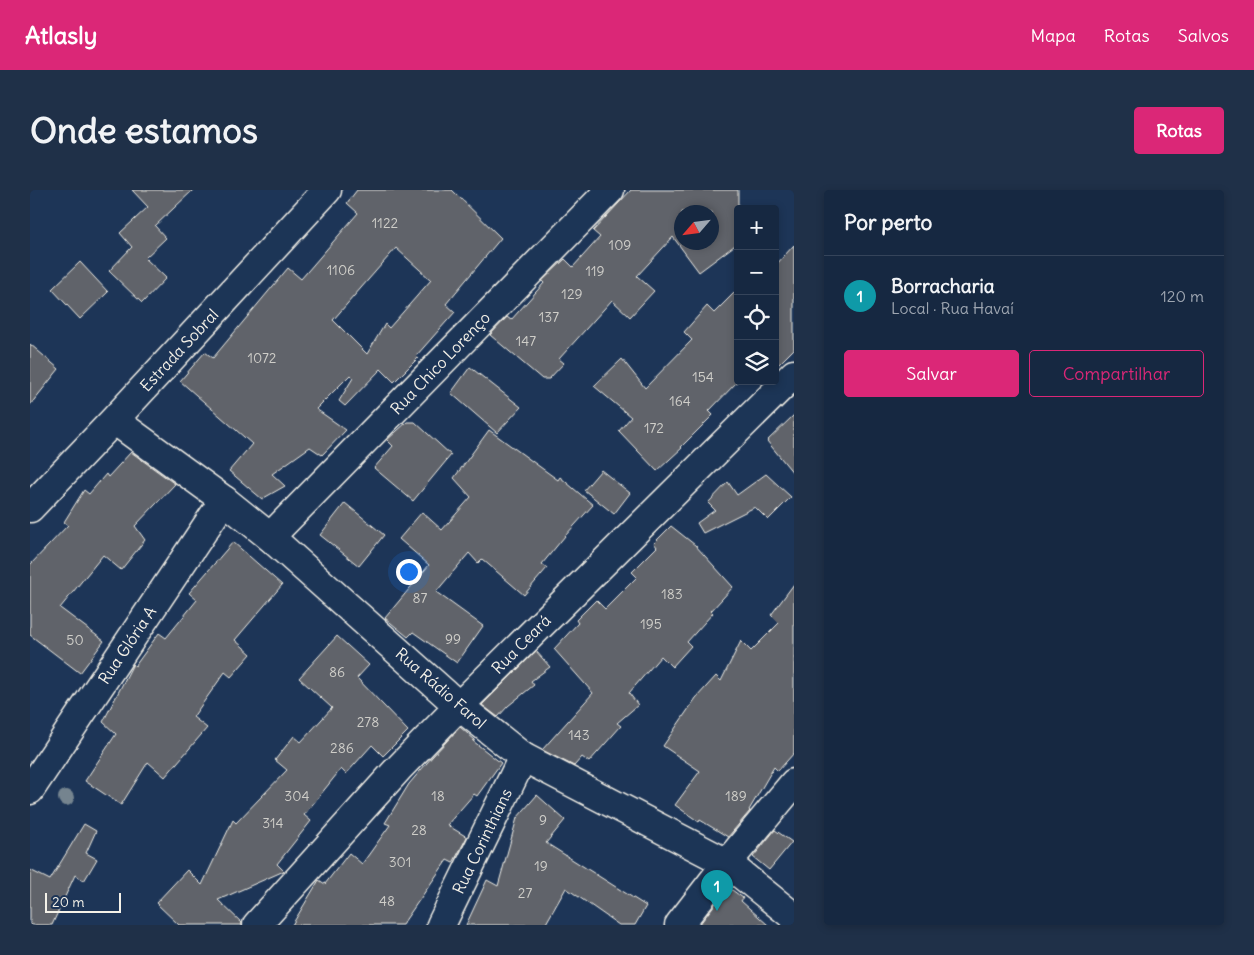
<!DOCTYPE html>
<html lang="pt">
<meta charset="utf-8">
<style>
:root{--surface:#162841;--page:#1f3048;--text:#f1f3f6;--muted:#9ea6b1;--line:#35445a;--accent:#db2777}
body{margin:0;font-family:Delius,sans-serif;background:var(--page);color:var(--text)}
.controls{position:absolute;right:15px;top:15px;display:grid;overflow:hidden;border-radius:5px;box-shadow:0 2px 8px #0003}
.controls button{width:45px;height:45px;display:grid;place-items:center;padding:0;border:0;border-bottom:1px solid var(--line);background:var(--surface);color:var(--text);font:25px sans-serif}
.compass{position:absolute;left:644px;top:15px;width:45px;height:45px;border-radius:50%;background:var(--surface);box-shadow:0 2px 8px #0003;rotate:242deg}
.scale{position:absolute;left:15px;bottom:12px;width:76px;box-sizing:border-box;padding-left:5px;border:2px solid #f4f1e8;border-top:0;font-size:14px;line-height:18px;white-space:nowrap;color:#f4f1e8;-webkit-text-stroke:4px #1d3557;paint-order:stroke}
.you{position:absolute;left:378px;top:381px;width:18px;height:18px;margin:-12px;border:4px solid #fff;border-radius:50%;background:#1a73e8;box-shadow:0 0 0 8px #1a73e833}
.badge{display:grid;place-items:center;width:32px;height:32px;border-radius:50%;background:var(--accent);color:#fff;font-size:16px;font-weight:700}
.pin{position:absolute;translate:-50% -41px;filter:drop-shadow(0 1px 2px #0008)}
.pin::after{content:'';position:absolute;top:26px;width:18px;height:15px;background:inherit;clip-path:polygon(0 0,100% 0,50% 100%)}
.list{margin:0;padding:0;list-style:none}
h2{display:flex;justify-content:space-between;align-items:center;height:65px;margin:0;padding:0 20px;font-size:21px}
h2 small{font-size:16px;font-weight:400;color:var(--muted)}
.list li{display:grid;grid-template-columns:32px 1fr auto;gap:15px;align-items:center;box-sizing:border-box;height:80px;padding:0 20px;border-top:1px solid var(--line)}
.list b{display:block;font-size:19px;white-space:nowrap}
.list p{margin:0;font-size:16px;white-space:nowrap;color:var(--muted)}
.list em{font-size:16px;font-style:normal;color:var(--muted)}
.actions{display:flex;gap:10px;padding:15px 20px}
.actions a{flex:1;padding:11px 0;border:1px solid var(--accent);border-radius:5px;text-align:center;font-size:18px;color:var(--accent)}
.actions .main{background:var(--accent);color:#fff}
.icon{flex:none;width:28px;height:28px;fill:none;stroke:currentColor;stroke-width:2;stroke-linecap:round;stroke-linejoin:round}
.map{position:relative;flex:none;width:764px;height:735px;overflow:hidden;border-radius:5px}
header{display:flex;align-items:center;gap:30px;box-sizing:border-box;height:70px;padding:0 25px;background:var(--accent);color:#fff}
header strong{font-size:24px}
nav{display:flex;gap:28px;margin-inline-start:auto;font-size:18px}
.intro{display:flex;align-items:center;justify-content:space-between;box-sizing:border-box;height:120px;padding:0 30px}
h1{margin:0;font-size:35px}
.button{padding:12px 22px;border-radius:5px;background:var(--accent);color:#fff;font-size:18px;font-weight:700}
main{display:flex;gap:30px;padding:0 30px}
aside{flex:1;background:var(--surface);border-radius:5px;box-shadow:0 2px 8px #0003}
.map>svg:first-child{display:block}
.building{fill:#60646b;stroke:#f4f1e8;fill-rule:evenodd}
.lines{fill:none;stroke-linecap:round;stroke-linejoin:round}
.street-casing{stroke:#f4f1e8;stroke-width:31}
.secondary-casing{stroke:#f4f1e8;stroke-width:31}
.street{stroke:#1d3557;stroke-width:28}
.secondary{stroke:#1d3557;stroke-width:28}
.tree{fill:#74848f}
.labels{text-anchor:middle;stroke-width:5;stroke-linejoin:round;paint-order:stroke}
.number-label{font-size:14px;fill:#cfcec9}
.street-label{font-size:16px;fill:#f4f1e8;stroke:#1d3557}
</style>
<header>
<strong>Atlasly</strong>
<nav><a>Mapa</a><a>Rotas</a><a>Salvos</a></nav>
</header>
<div class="intro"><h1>Onde estamos</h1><a class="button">Rotas</a></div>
<main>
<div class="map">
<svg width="764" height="735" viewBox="0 0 764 735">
<rect width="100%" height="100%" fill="#1d3557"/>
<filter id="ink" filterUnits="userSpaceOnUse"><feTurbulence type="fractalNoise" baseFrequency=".02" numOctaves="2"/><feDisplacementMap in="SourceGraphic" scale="10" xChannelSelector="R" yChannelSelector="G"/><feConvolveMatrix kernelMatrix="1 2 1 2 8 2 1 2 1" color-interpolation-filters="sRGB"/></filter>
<g filter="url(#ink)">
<path class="building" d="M102,0H163L125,36L136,48L115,68L136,88L112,113L79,81L102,57L90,43L118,17Z
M327,0H422L471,48L416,114L425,122L386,166L388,168L364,192L351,179L315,216L309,211L323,188L320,185L286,219L316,240L292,265L280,257L242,284L255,296L232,309L199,281L222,254L150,191L175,162L183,168L258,78L271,89L328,23L317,13ZM366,58L401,90L359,138L355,134L337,164L303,130Z
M601,0H708V53L669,82L643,47L607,86L624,101L600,127L582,110L529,169L534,173L519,189H512L460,145L477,127L481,130L514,93L512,91L535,69L543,77L570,47L563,41ZM652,22H682V52H652Z
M764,55V159L748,175L745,172V76Z
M50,72L78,102L50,129L22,99Z
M708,99V191L679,221L683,225L651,257L652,258L627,281L589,241L601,227L564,196L592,169L615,198L662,150L654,142L677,116L684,123Z
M0,154L29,179L0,215Z
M440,177L491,217L467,243L421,203Z
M764,225V284L737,251Z
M377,232H385L421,265L383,311L344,278L363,256L357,250Z
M459,240L528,290L530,287L563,315L535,346L512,374L517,378L494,405L452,369L448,373L439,363L406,402L453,436L427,473L383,442L378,447L355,428L399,375L369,349L392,322L412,340L441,307L424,288Z
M101,262L145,294L105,336L115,350L91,380L73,365L30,418L74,451L50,483L0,445V375L38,335L34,332L54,300L59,304L76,284L78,287Z
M571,280L600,303L584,324L554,300Z
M736,284L761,307L738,330L725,317L673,343L667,333L685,320L678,313L698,292L707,305Z
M315,313L354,345L329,376L290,345Z
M641,336L665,355L703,397L681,421L683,423L657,452L661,456L642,477L631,466L599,503L608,515L587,533L591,536L559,572L552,567L544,576L512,560L563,503L524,459L548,433L546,430L566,410L575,419L607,387L602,382L627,357L624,353Z
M203,352L252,395L205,450L221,464L201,487L195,482L163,527L177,538L135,587L118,572L91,615L55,591L86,544L73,532L103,474L105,476L129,443L136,448L167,410L159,403Z
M764,394V563L748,581L744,577L719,620L720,621L698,647L670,630L669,632L645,615L670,581L633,556L666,508L686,486L691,491L711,451L721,461L749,433L741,425Z
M307,446L339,475L327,488L378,541L353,566L342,555L316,584L311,579L274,625L281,631L247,674L254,681L188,710L212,733V735H149L126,713L157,680L172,695L203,630L206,633L257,580L245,570L264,546L271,552L302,518L269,488Z
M506,461L520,477L501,491L504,495L478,516L468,527L452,515Z
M430,537L445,550L443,551L471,573L447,606L444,604L417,635L437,647L423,673L417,670L372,735H262L289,690L295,694L319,663L332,674L360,635L355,633L379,594L402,567Z
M507,605L535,630L516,653L616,716L605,735H589L536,698L515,735H436L457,690L468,696L487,628Z
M54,634L66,641L56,663L67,669L54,691L45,685L22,735H0V680L20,690Z
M745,640L762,652L739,680L723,667Z
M698,697L713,708L711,711L738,735H669Z"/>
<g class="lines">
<defs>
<path id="street" d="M240,347L580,0
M0,600L194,310
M227,735L368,579L429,516L764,184
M411,735L493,567
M649,735L697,673L764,593"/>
<path id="secondary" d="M84,230L194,310L240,347L429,516L493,567L697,673L764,727
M0,318L84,230L297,0"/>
</defs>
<use href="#street" class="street-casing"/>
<use href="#secondary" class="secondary-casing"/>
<use href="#street" class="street"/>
<use href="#secondary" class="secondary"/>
</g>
<circle class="tree" cx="36" cy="608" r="8"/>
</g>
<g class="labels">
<g class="number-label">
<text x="355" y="38">1122</text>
<text x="590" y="60">109</text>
<text x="311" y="85">1106</text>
<text x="565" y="86">119</text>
<text x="542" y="109">129</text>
<text x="519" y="132">137</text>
<text x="496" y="156">147</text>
<text x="232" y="173">1072</text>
<text x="673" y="192">154</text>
<text x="650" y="216">164</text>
<text x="624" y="243">172</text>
<text x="642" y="409">183</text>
<text x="390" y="413">87</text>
<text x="621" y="439">195</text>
<text x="423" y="454">99</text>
<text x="45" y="455">50</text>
<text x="307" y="487">86</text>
<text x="338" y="537">278</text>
<text x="549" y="550">143</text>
<text x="312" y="563">286</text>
<text x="267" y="611">304</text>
<text x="408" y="611">18</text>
<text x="706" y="611">189</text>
<text x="513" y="635">9</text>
<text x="243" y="638">314</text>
<text x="389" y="645">28</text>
<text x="370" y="677">301</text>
<text x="511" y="681">19</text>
<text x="495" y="708">27</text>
<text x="357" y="716">48</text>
</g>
<g class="street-label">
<text transform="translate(149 160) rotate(-47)" y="6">Estrada Sobral</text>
<text transform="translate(410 173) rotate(-46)" y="6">Rua Chico Lorenço</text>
<text transform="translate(491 454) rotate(-45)" y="6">Rua Ceará</text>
<text transform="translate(97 455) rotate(-56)" y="6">Rua Glória A</text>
<text transform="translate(411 498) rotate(41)" y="6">Rua Rádio Farol</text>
<text transform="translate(452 651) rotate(-64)" y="6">Rua Corinthians</text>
</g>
</g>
</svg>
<div class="controls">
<button>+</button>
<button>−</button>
<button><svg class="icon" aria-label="locate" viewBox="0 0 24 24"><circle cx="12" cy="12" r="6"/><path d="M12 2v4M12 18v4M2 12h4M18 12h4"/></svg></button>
<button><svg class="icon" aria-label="layers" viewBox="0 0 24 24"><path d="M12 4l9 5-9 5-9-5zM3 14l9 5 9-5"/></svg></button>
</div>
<svg class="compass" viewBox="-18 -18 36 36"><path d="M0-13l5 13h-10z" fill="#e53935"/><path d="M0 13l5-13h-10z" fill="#9ea6b1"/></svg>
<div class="scale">20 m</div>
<div class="you"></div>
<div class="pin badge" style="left:687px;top:721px;background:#0f9aa8">1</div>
</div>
<aside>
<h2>Por perto<small></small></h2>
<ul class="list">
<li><span class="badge" style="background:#0f9aa8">1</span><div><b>Borracharia</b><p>Local · Rua Havaí</p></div><em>120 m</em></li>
</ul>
<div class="actions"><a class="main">Salvar</a><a>Compartilhar</a></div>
</aside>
</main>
